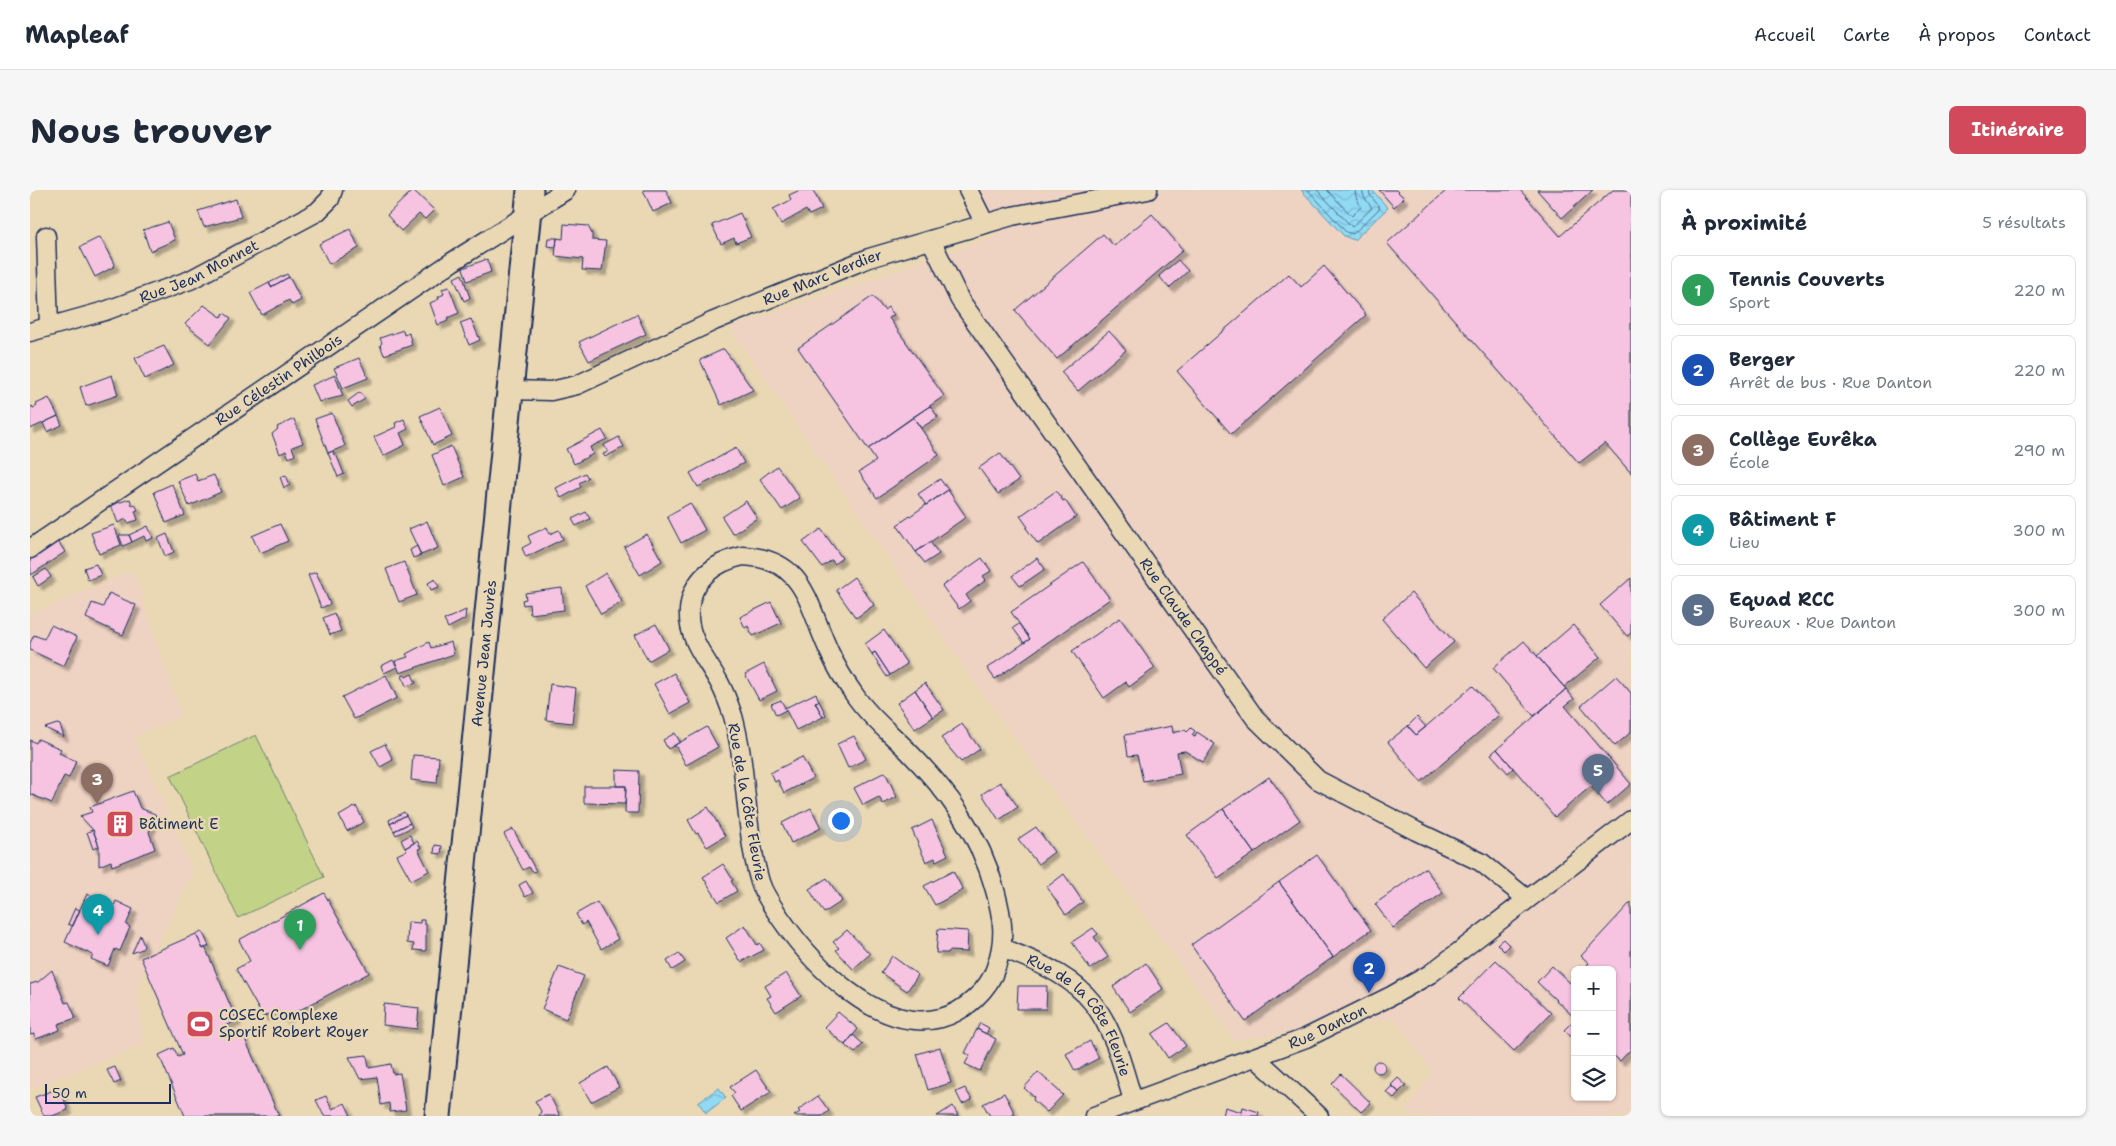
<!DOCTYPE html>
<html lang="fr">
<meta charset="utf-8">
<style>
:root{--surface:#fff;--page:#f6f6f7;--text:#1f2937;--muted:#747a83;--line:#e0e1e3;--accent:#d1495b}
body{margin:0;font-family:"Shantell Sans",sans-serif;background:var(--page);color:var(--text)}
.controls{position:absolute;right:15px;bottom:15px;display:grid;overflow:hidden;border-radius:8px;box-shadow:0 1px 4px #0004}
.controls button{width:45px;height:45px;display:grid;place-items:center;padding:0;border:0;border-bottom:1px solid var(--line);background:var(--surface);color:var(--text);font:25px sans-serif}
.scale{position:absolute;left:15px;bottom:12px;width:126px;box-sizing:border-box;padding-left:5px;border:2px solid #1b2f5e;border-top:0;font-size:14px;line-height:18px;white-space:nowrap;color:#1b2f5e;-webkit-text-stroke:4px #ead8b5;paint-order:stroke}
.you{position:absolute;left:810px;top:630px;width:18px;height:18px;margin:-12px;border:4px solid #fff;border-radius:50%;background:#1a73e8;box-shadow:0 0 0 8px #1a73e833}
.badge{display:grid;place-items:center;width:32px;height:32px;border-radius:50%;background:var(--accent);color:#fff;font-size:16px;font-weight:700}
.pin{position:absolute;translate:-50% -41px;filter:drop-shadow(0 1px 2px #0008)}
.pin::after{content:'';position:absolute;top:26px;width:18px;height:15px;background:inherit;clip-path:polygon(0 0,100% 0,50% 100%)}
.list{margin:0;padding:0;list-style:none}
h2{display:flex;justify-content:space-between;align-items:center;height:65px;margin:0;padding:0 20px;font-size:21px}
h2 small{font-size:16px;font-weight:400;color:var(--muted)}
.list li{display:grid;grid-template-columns:32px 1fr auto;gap:15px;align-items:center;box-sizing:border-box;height:70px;margin:0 10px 10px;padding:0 10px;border:1px solid var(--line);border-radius:8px}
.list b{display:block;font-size:19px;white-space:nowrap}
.list p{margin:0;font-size:16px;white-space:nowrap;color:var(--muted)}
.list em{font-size:16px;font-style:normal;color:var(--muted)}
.icon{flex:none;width:28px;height:28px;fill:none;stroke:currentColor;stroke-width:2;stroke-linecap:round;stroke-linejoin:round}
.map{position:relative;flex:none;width:1601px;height:926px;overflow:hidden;border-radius:8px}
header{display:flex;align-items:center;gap:30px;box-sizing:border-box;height:70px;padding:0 25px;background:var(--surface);border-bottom:1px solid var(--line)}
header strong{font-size:24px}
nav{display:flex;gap:28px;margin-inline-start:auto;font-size:18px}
.intro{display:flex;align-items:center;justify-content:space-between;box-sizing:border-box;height:120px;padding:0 30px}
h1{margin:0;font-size:35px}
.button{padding:12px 22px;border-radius:8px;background:var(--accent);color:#fff;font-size:18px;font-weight:700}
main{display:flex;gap:30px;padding:0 30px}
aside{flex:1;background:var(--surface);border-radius:8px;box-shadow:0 1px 4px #0004}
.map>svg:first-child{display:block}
.built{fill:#eed2c2;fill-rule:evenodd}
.pitch{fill:#c2d387;stroke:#6e8172}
.water{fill:url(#water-waves);stroke:#6296b7}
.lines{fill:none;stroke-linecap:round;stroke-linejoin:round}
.shore{stroke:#4a7399;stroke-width:1}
.building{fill:#f6c3e1;stroke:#1b2f5e;filter:url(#shadow)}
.minor-casing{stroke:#1b2f5e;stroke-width:21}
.secondary-casing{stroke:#1b2f5e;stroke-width:29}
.minor{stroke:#ead8b5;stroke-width:18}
.secondary{stroke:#ead8b5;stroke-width:25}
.labels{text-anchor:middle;stroke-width:4.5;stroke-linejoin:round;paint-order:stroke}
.street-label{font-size:15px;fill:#1b2f5e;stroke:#ead8b5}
.poi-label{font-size:15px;fill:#1b2f5e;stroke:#ead8b5;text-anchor:start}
</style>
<header>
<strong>Mapleaf</strong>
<nav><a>Accueil</a><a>Carte</a><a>À propos</a><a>Contact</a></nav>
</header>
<div class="intro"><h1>Nous trouver</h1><a class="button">Itinéraire</a></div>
<main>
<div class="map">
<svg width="1601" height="926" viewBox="0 0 1601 926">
<defs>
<pattern id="water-waves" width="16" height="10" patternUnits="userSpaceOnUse" patternTransform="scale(1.25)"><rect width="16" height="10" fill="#91daf2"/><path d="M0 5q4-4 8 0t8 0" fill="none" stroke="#7cbbd2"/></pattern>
<filter id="shadow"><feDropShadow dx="4.5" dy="4.5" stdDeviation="1" flood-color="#0004"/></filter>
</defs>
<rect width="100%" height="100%" fill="#ead8b5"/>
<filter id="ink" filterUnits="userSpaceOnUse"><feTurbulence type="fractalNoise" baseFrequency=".02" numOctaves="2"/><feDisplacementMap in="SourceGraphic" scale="10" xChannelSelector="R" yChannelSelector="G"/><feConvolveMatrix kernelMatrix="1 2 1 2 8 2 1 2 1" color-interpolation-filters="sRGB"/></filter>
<g filter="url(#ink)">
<path class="built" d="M946,0H1601V926H1385L1377,919L1402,882L1364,828L1205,850L947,496L700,138L966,46ZM1545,780H1582V907H1545Z
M103,380L151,526L104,547L163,681L108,795L113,855L0,899V424Z"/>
<path class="pitch" d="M226,545L294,687L208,728L140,586Z"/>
<path class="water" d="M1271,0H1342L1358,18L1324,50L1314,46Z
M689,898L696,908L676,923L668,912Z"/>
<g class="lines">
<path class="shore" d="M1278,0L1316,42L1323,44L1350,18L1340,5L1339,0
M1287,0L1322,37L1342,18L1334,7L1332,0
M1297,0L1322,26L1331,17L1326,7L1325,0"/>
</g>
<path class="building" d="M383,0L404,20L395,29L389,24L371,41L357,25Z
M613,0H636L642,13L623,22Z
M770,0H783L792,19L779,25L776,20L751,34L743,19L761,10L759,5Z
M1349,0H1366L1374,8L1364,17Z
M1417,0H1490L1530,46L1583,0H1601V283L1575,253L1549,273L1357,53Z
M1507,0H1563L1532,28Z
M206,9L211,27L174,37L168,21Z
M710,23L721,47L706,53L704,48L691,54L682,35Z
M1122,24L1153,60L1027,169L985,120L1073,44L1084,56Z
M138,32L145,50L120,61L113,40Z
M534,34L558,36L562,44V50L576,51L572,81L552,80L553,69L525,66L527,48L533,49Z
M320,39L329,58L299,74L289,54Z
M70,47L85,76L65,87L50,57Z
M518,48H527L526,57L517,56Z
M457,69L461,82L437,91L433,78Z
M1148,70L1158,81L1139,98L1129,86Z
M1294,76L1336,125L1201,244L1147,181L1259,84L1271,97Z
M257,84L259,87L241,97L239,93Z
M432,84L440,108L434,111L424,88Z
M259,87L271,110L262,115L259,110L232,125L220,103L239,93L241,97Z
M419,97L429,123L417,128L418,131L408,135L400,113L409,109L408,107L414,104L412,99Z
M843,106L854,120L858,117L864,125L859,128L914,206L838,259L768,158Z
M174,115L191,127L194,123L201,128L180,154L155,134Z
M607,124L616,144L559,171L549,152Z
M441,129L450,150L439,155L430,133Z
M373,140L374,145L379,143L382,155L354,165L350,155L352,153L350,148Z
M1079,141L1096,160L1048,201L1031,182Z
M134,156L144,175L115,189L105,168Z
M694,159L723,200L691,215L670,170Z
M329,168L338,188L313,198L304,178Z
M82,185L88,205L56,216L50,197Z
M305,185L313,206L289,212L282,195Z
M330,202L335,209L322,217L318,211Z
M19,208L28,226L0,239V217L2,216L3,218L7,216L6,214Z
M900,216L908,227L891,238L883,227Z
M410,217L422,246L403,255L390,226Z
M302,223L315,256L298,263L285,229Z
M28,226L32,235L17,242L13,233Z
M883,227L909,265L847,308L829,282L846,271L838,259Z
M264,229L273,253L262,257L265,265L259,268L256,261L250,264L242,244L248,239L247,237Z
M374,229L378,239L370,243L375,255L353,266L344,247L366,237L365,233Z
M572,240L577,249L560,257L563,264L544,274L536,259Z
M589,247L594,257L575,267L573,264L578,262L574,255Z
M421,256L434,287L414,296L402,265Z
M706,258L714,273L668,297L660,283Z
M303,261L304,265L306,264L314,284L308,287L298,263Z
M970,263L989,290L968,304L949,278Z
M747,276L770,308L752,320L730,289Z
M555,283L558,288L549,293L551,297L531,308L526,298Z
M165,284L168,291L184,285L191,302L159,316L148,291Z
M256,285L260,295L254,298L250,287Z
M910,289L918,300L896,315L888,304Z
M142,294L155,325L136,333L124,302Z
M918,300L936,327L886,362L867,335Z
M1026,301L1033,311L1035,310L1046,327L1008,354L996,338L998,337L990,326Z
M100,309L102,315L105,314L108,320L105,321L108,330L98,333L96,329L88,333L81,315Z
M716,311L727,328L703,344L692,327Z
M660,313L675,340L651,353L637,326Z
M556,322L560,329L546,336L542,329Z
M397,331L408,358L391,365L379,339Z
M250,334L258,351L230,363L222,346Z
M84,335L91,355L69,364L61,343Z
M118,336L123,348L116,351L114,346L102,352L99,345Z
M517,337L520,344L529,340L533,349L496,367L492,358L501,353L498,346Z
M791,339L812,368L804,374L802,370L792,377L773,352Z
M137,344L144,362L135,366L128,348Z
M617,344L632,371L610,385L594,357Z
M89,345H99L102,352L93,356Z
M27,350L35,362L1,385L0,368Z
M900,352L909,364L895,373L886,362Z
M387,356L391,365L383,368L380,360Z
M952,368L961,381L953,386L956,390L936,405L940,411L929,419L912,396Z
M1007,368L1015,379L990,396L982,386Z
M374,372L387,405L369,412L356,379Z
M1053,372L1080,409L965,489L957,478L1000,449L981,422Z
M66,374L71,385L58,390L54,378Z
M16,379L21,387L8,396L3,387Z
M286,382L300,414L291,418L278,385Z
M576,383L592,412L571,424L555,396Z
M824,387L844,415L826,428L806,400Z
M1601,388V443L1597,446L1570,415Z
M405,389L409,397L401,400L398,393Z
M532,398L534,420L500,424L499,414L493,415L492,410L496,409L495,403Z
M79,403L106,415L93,445L56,428L62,413L73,417Z
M1381,403L1424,452L1394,478L1352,429Z
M741,412L751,433L723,446L718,436L715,438L710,427Z
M436,420L435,429L418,438L414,430Z
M304,423L311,441L300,445L293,428Z
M1090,428L1125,478L1099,497L1096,492L1074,508L1042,461Z
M626,434L639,459L618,471L605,445Z
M989,434L1000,449L994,453L983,438Z
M21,435L47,447L34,476L0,460V453L4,445L14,449Z
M1543,435L1570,467L1534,497L1507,466Z
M854,440L877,474L860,485L845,462L842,464L835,454Z
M1494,451L1536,499L1504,526L1463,478Z
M399,452L401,458L421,452L424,464L370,483L365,471L378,467L376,464Z
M845,462L860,485L857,487L845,469L842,464Z
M363,470L367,477L354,483L351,476Z
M734,474L747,501L729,510L715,484Z
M644,483L660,513L640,524L624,494Z
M382,484L386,493L376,496L372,486L375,485L376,487Z
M356,485L367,508L324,529L312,507Z
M1586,486L1601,503V542L1585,556L1551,516Z
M895,493L914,520L903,527L885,500Z
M520,494L546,498L542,533L516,530Z
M1443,496L1469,525L1391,592L1358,552L1378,536L1386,545Z
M1536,499L1544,509L1535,516L1601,594L1577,615L1561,596L1525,627L1467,559Z
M885,500L903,527L885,539L867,513Z
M786,503L789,511L785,512L793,527L766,540L755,518Z
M751,510L756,520L746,525L741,514Z
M789,511L796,525L793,527L785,512Z
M1387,527L1396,537L1386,545L1378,536Z
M27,534L30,535L34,547L15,538Z
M932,534L950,559L931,572L911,548Z
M1142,536L1143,543L1155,540L1157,542L1161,538L1165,541L1162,545L1165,546L1167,542L1185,554L1173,572L1155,561L1147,562L1151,584L1113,591L1107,565L1098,566L1095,545Z
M677,537L688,557L656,575L645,555Z
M645,543L650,552L638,559L633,550Z
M824,546L836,569L818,578L807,554Z
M8,549L31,559L29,563L46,571L39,588L34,586L22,613L0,604V550L6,553Z
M355,554L363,570L350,577L341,561Z
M1467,559L1483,578L1478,583L1461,564Z
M383,565L409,567L407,593L381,590Z
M772,567L783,588L754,603L748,590L745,592L740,583Z
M586,580L609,581L608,623H595L596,596H586Z
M855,582L867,607L853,614L849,607L833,615L824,598Z
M1239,587L1270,630L1224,663L1193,619Z
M970,592L988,617L969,630L952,604Z
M554,596H596L595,614L554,613Z
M103,601L110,618L125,624L126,627L119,642L125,659L82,676L81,671L69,676V656L63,640L50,626L62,622L60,617Z
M326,616L334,632L317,641L309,626Z
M678,617L695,646L677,657L668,643L666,644L658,630Z
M781,618L791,638L761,653L752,633Z
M1193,619L1224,663L1188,688L1157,645Z
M374,622L376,625L360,634L359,630Z
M376,625L380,633L364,641L360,634Z
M902,630L918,665L906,671L905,668L896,672L882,640Z
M380,633L382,637L366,645L364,641Z
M1006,637L1024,662L1008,674L988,649Z
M483,639L506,681L504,682L499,677L493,680L474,644Z
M63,640L69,656L63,659L57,642Z
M380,645L384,653L375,658L371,650Z
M387,651L391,658L388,659L399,681L381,690L367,665L377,660L375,658Z
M405,655L412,656L411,664L404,663Z
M1287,665L1341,740L1303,767L1249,692Z
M693,674L703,690L701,691L707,701L689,712L673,687Z
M1395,678L1413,703L1363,738L1345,714Z
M923,681L933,700L905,715L894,696Z
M1034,684L1053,712L1036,725L1017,697Z
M797,688L812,711L794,723L779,699Z
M496,691L503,703L495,707L489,695Z
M1249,692L1303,767L1215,831L1161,755Z
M294,703L339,783L253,829L247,819L233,827L206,779L220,771L209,750Z
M57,704L84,716L86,711L103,719L96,735L100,737L90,761L85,759L78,776L61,769L63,765L35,752Z
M567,712L588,749L571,759L556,732L552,735L546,724Z
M1601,712V859L1590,871L1582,864V780H1553L1559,773L1551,766Z
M45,718L50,720L43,736L38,734Z
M390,730H394V734H396V761L383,760L384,754L377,753L378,732L390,733Z
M715,735L727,755L730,753L734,760L711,772L696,748Z
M1063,738L1068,744L1064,747L1078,767L1060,779L1042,752Z
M908,739L938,741L937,762L919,761L918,763H906Z
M817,740L840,764L823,779L806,760L809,758L803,752Z
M172,741L179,756L173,759L166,744Z
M166,744L173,759L175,757L207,831L195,836L199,845L211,840L249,926H155L129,865L144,858L148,867L153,865L111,768Z
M110,745L114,756L112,759L102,763Z
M1473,749L1479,755L1474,761L1467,754Z
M649,763L655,772L642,780L637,771Z
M862,766L888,785L877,801L851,783Z
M1466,770L1521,823L1484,861L1429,808Z
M1116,773L1133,799L1100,822L1083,797Z
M1522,776L1540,793L1545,788V828L1507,792Z
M529,777L554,786L536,829L512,819Z
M22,780L35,813L39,812L46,828L28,834L30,840L6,849L4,844L0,845V794L8,792Z
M756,783L771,806L746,822L737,808L741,806L735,796Z
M988,796H1017L1016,819H987Z
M354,814L389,818L387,839L353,835Z
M808,822L828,839L815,855L794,837Z
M1545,829V850L1534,840Z
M950,833L959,838L956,844L947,839Z
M1139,833L1156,856L1138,868L1122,844Z
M947,839L966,849L950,881L935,874L940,865L935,863Z
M823,845L833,854L825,863L815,855Z
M1060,851L1069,868L1045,881L1036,864Z
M910,857L921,893L898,900L887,864Z
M337,865L339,878L361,874L363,884L370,883L376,920L360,922L359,913L351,915L347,887L330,889L319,867Z
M1343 877a6 6 0 1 1 12 0a6 6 0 1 1-12 0Z
M85,877L91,891L84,894L77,880Z
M578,877L589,897L561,912L550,893Z
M726,880L741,902L711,921L701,906L705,903L700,897Z
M1008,882L1033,905L1017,922L1003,910L1004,907L994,898Z
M1311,884L1341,913L1331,922L1302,894Z
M1368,888L1376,895L1369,902L1361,895Z
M1362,896L1369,902L1364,908L1356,902Z
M30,898L38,920L22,926H14L5,907Z
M935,898L942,910L932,914L926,902Z
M974,903L985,924L981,926H960L953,914Z
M519,904L530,926H509L511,921L505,911Z
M296,906L302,919L315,913L321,926H294L286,910Z
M788,906L799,921L792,926H764L770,922L768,920Z
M923,916L928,926H907Z
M1195,917L1212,922L1211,926H1193Z
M1213,917L1229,922L1228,926H1211Z"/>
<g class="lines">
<defs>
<g id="minor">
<path d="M938,0L955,34"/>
<path d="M16,46L19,136"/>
<path id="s1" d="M901,50L930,110L1225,528L1288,590L1386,641L1451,672L1497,709"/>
<path id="s2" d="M0,142L75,121L160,90L287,22L300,9L303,0"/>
<path id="s3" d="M480,200L521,201L547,195L684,131L839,68L982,26L1118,0"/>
<path id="s4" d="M0,359L422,72L536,0"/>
<path d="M713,366C776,369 777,414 799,461C806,477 816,493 826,507C840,527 859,542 876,559C917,600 950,644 965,700C973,729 976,748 966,777C959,800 934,822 911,828C848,844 783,775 751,729C743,717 734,705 730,692C714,638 718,580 703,526C699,514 695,503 689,492C677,470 657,448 659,421C661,389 685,372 713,366Z"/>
<path id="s5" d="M972,758C1065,793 1077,818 1103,911"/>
<path d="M1225,867L1289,926"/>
<path id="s6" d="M1064,926L1276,848L1361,806L1400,784L1601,630"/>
</g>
<g id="secondary">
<path id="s7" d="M408,926L500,0"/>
</g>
</defs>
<use href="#minor" class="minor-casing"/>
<use href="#secondary" class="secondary-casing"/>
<use href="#minor" class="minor"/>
<use href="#secondary" class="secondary"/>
</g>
</g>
<defs>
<symbol id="building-square" viewBox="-11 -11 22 22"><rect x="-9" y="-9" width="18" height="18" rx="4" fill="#d1495b" stroke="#ead8b5"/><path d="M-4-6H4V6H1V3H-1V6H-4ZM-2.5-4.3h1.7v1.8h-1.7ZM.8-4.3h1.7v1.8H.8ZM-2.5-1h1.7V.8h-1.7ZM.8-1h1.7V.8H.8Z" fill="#fff"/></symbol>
<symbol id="stadium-square" viewBox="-11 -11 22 22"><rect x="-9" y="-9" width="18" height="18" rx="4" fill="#d1495b" stroke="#ead8b5"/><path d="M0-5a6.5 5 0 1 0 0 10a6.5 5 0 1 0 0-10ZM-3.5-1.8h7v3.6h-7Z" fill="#fff"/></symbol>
</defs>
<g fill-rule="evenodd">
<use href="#building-square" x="74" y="618" width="32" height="32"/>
<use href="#stadium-square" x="154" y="818" width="32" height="32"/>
</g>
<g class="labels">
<g class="street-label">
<text dy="5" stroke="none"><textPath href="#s2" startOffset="180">Rue Jean Monnet</textPath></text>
<text dy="5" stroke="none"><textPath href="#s3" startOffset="336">Rue Marc Verdier</textPath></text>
<text dy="5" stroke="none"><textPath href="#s4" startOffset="301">Rue Célestin Philbois</textPath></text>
<text dy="5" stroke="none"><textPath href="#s1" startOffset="454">Rue Claude Chappé</textPath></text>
<text dy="5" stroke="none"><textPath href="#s7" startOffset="465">Avenue Jean Jaurès</textPath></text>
<text transform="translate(717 612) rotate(80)" y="5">Rue de la Côte Fleurie</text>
<text dy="5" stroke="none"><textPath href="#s5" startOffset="108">Rue de la Côte Fleurie</textPath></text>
<text dy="5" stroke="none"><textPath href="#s6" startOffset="250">Rue Danton</textPath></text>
</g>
<g class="poi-label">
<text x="109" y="639">Bâtiment E</text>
<text x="189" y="830">COSEC Complexe<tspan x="189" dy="17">Sportif Robert Royer</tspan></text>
</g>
</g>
</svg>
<div class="controls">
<button>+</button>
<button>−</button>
<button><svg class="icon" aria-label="layers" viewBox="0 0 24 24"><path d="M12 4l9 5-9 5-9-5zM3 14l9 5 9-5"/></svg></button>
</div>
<div class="scale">50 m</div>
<div class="you"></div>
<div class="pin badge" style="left:270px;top:760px;background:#2e9e5b">1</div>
<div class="pin badge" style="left:1339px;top:803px;background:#1a4fb4">2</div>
<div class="pin badge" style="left:67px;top:614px;background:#8d6e63">3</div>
<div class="pin badge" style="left:68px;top:745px;background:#0f9aa8">4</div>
<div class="pin badge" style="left:1568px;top:605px;background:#5c6f8a">5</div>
</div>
<aside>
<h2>À proximité<small>5 résultats</small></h2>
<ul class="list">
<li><span class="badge" style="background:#2e9e5b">1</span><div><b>Tennis Couverts</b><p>Sport</p></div><em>220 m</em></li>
<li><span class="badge" style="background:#1a4fb4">2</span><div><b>Berger</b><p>Arrêt de bus · Rue Danton</p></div><em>220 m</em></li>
<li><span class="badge" style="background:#8d6e63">3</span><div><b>Collège Eurêka</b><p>École</p></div><em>290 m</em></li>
<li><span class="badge" style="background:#0f9aa8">4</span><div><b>Bâtiment F</b><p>Lieu</p></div><em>300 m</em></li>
<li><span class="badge" style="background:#5c6f8a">5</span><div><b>Equad RCC</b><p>Bureaux · Rue Danton</p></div><em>300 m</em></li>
</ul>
</aside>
</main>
